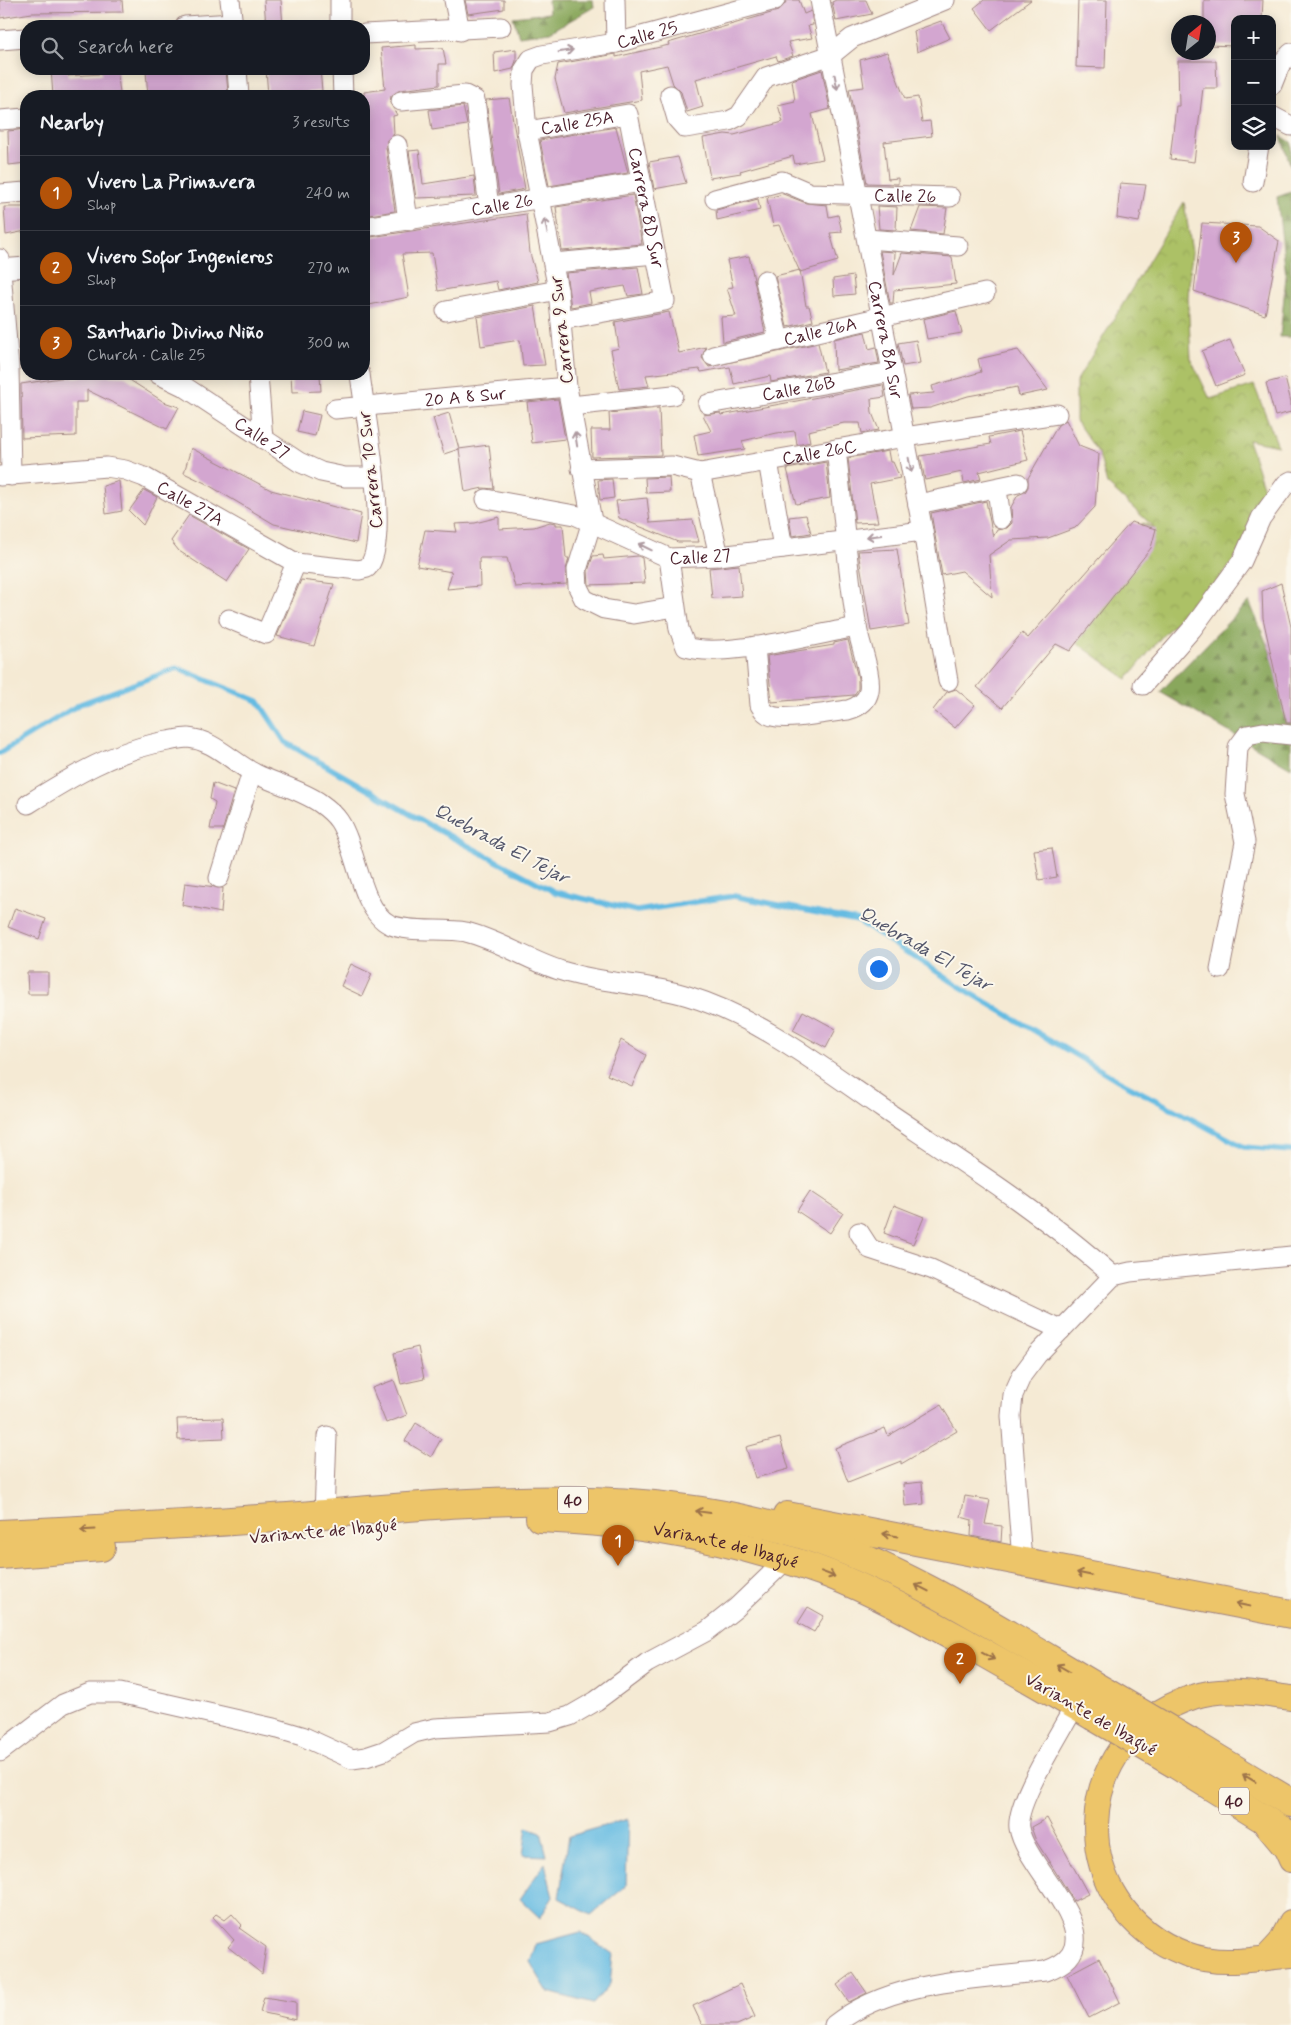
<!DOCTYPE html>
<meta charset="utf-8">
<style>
:root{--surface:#171b24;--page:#242831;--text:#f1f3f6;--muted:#9ea1a6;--line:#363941;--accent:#b45309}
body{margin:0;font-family:Mynerve,sans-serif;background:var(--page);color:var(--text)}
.controls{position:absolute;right:15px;top:15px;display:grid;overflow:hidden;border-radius:10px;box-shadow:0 2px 12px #0003}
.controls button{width:45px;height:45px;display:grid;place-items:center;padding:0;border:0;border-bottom:1px solid var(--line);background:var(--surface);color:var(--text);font:25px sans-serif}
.compass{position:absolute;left:1171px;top:15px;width:45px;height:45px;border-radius:50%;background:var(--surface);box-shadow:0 2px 12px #0003;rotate:30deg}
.you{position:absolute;left:878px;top:968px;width:18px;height:18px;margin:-12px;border:4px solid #fff;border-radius:50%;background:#1a73e8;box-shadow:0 0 0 8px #1a73e833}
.badge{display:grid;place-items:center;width:32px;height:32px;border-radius:50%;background:var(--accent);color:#fff;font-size:16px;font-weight:700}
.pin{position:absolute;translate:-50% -41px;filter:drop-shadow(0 1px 2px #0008)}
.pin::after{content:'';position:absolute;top:26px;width:18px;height:15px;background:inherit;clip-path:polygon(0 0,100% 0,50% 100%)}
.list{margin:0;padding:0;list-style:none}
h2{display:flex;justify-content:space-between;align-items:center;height:65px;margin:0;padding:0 20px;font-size:21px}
h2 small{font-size:16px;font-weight:400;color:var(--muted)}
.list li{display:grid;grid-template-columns:32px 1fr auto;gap:15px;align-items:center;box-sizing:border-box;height:75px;padding:0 20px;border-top:1px solid var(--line)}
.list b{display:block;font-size:19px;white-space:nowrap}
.list p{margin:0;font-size:16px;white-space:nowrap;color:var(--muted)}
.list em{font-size:16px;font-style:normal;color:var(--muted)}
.icon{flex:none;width:28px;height:28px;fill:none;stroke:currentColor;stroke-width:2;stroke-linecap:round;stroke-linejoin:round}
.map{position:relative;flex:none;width:1291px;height:2025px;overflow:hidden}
.search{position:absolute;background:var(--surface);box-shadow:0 2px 12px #0003;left:20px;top:20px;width:350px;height:55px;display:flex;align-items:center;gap:12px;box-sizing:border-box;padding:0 18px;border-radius:20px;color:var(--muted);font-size:19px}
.panel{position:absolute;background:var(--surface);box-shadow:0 2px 12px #0003;left:20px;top:90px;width:350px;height:290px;border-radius:20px}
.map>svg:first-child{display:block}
.forest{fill:url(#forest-firs);stroke:#6a6343}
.park{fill:url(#park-crowns);stroke:#7b7048}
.water{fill:#65bbe2;stroke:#586d86}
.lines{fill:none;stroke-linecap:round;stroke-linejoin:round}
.stream{stroke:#65bbe2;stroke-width:5.5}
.building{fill:#d3a6d0}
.minor-casing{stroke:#a08480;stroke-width:21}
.major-casing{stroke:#a08480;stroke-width:26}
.highway-casing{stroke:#a08480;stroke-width:30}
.minor{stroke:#fff;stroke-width:19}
.major{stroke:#edc569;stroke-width:24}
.highway{stroke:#edc569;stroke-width:28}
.highway-bridge-casing{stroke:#a08480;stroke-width:30;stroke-linecap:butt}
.highway-bridge{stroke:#edc569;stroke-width:28}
.oneway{stroke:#ae9aa0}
.oneway2{stroke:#9c724a}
.labels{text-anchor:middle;stroke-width:4;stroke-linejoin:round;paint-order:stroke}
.shield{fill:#fbf7ec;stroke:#7f6065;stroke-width:1}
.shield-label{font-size:16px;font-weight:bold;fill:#4a1f2b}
.street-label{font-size:18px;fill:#4a1f2b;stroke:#fbf7ec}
.water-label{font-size:19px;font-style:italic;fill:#53566b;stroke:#fbf7ec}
</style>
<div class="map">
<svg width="1291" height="2025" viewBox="0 0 1291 2025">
<defs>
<pattern id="forest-firs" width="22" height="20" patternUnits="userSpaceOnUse" patternTransform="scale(1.25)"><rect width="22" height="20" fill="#89a75b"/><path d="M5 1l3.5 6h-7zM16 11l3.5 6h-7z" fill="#72874b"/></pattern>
<pattern id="park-crowns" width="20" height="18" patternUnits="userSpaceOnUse" patternTransform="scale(1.25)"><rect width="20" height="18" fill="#acc166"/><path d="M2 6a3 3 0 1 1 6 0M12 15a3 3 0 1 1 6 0" fill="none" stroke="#96a559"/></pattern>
</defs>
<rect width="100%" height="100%" fill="#fbf7ec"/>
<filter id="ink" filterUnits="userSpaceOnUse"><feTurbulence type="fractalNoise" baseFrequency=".02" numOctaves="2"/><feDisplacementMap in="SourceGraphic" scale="10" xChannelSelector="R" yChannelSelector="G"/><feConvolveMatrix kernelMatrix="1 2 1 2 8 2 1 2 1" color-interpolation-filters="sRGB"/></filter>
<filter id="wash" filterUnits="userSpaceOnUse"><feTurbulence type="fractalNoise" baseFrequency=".0096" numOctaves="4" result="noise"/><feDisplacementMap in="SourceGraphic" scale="20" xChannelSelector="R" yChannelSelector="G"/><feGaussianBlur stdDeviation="1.12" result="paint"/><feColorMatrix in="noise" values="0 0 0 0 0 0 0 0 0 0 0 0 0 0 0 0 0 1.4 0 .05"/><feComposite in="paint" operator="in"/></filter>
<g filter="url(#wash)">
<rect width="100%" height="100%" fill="#f5ead4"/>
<path class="forest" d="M548,0H593L594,7L550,32L519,36L513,17L549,13Z
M1281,136L1291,142V167Z
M1291,192V337H1280L1286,276L1277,197Z
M1249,601L1291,702V768L1160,692Z"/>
<path class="park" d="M1184,202L1192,252L1188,297L1191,359L1210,399L1254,385L1278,446L1248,440L1264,489L1246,542L1217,584L1163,635L1127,679L1058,629L1128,549L1143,523L1155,528L1107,484L1099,454L1076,421V382Z"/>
<path class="water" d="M628,1819L626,1886L591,1915L559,1898L569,1836Z
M527,1827L541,1832L547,1856L523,1855Z
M545,1863L553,1897L540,1918L520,1899Z
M581,1932L613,1954L610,1984L593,2004L548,1992L530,1962L536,1944Z"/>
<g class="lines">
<path class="stream" d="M0,753L80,704L177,668L258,701L285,742L429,825L555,892L637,911L734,896L858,921L959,986L1116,1079L1244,1147L1291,1151"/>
</g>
<g id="blocks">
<path class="building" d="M0,0H122L123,12L32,13L0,18Z
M264,0H281L283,26H266Z
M465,0H504V9L468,14Z
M788,0H799L804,14L811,11L813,25L808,26L812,38L788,42L793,56L778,61L776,56L696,79L703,107L687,112L681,92L673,84L667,65L639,71L642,100L564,113L555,79L558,64L616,54V57L669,45L668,43L778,11Z
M836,0H866L872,14L836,21L832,2Z
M984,0H1031L991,30L974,8Z
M1078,0H1107L1105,68L1076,67Z
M1204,0H1263L1262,19H1235V46L1208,45V22H1204Z
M941,21L950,38L917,52L914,31Z
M416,45V49L443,48L446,64H439V85L400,90L391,96L390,103L397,115L393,116L394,134L387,140L386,147L395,211L364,216V92L385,89L381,48Z
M516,49V61L513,69L495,73L494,52Z
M887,52L905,99L918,97L922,122L930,121L932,136L884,142L888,179L898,178V184L867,183L849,89L864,87L860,60Z
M1178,61H1216L1217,88H1203L1194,162L1170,159L1176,106H1179Z
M51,69H68V76L102,74L101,69H117L120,93L95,96H53Z
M157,69H226L228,93L182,96V93L148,96L146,71Z
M266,69H320L322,91L268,96Z
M822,70L830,109L812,114L823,159L795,164L793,156L740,171L741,173L710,178L703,138L725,134L734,135L783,122L778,105L795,101L792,80Z
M509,98L525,189L499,194L486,100Z
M463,106L467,125L432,130L429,110Z
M616,127L628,173L549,186L540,140Z
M26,129V163L9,165L8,131Z
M419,150L423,184L474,176L476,196L416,198L409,151Z
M678,157L686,183L654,189L649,162Z
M1120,183L1146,185L1139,222L1117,218Z
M783,194L806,203L827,205L829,217L838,215L842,232L830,233L838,261L800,272L779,225L773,226L767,198Z
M633,195L642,244L562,251L556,207Z
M758,199L760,210L717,220L716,210Z
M877,206L897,207L896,230L879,229Z
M4,207H26V231L6,235Z
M920,207L947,208L943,234L911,231Z
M526,214L530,253L538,282L498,290L496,281L438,291L432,253L402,254L409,297L369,305L364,275V238Z
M1202,223L1258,226L1279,241L1265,315L1194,291Z
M880,251L895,252L894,275L902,253L952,257L956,284L894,290L893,303H890Z
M749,256L765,332L723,342L721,317L736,316L727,288L733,287L727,260Z
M638,267L643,294L628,296L625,286L589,292L591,303L571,307L566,273Z
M800,270L806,306H809L813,321L787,327L775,276Z
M853,276L855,294L834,296L833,279Z
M535,306L545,365L523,366L520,340L481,346L477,317Z
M956,311L962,333L927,339L923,319Z
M669,312L679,353L706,347L702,358L709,367L818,343L825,372L771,382L770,376L734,384L730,367L701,372L700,369L646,375L649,386L619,389L611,350L619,348L615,322Z
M865,332L869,349L876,347L879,363L835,370L834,339Z
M916,340L920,363L903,366L898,343Z
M1230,340L1245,375L1216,386L1202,351Z
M1018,350L1048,390L1019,396L1017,387L968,396L930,408L911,409L908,395L934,393L932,386L981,372L978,359Z
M291,374H320L321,391L292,392Z
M109,376L125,377L164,402L179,407L167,429L87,390V402H76V436L22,438L21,384L60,378Z
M1285,378L1291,402V412L1275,416L1266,383Z
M883,385L885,397L871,399L872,413L879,430L862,433L860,423H844L808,431L810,442L797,445L795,431L777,433L742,441L745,449L698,456L694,435L711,431L703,415L720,413L721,415Z
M558,399L565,439L532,443L527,402Z
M659,408L661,455L592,457L591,430H610L609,413Z
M302,411L320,415L315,436L297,432Z
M449,413L459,449L444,454L433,418Z
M1066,420L1079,446L1099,454L1095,507L1075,528L1048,538L1011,540L989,555L992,597L962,571L942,575L931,513L986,501L993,537L997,530L1007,528L1012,523L1011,507L1018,495L1025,492L1028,487V478L1058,425Z
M1020,431L1028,460L979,472L981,479L964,483L962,472L925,480L920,456L991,444L989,437Z
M489,445L494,489L483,488L465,492L459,449Z
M191,448L271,490L361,514L356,543L274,524L205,483L184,473Z
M888,451L890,462H893L900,478L870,484L878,522L855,523L848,458Z
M826,462L830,498L796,504L787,469Z
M669,477L670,492L646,493L645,478Z
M612,479L614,498L600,500L598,480Z
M119,481L122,511L106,514L103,486Z
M144,490L157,497L143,525L129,511Z
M647,498L650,523L693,520L699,542H678L619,518L616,501Z
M189,515L249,549L227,582L179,551L171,541Z
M806,515L811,533L792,536L789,517Z
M499,517V529L534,527L550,522L556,523V525H563L566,558H569L566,570L567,584L515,587L507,558H479L480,586L447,589L452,572L417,566L425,530L457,532L455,524L475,523Z
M1131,522L1156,529L1151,548L1070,651L1056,644L1002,708L977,687L1022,633L1028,638Z
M897,549L909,625L871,631L858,551Z
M603,555L604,559L638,556L642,558L645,583L589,585L588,571L593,556Z
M739,565L742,596L712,598L709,568Z
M301,580L334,584L314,646L277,636Z
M1281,583L1291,627V723H1286L1263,618L1262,591Z
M848,640L858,678V689L854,695L772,702L767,656L834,645V643Z
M956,689L975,705L955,728L933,710L947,692Z
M213,783L234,791L223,829H210L215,802L210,799Z
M1052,848L1057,877L1039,880L1034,850Z
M185,883L223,888L221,913L182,905Z
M15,908L46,919L39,939L8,927Z
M351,964L372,974L362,996L341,986Z
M27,972H48V994H28Z
M803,1011L836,1029L826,1048L793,1030Z
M621,1040L646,1055L632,1086L607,1075Z
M810,1191L843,1213L830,1233L797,1211Z
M894,1205L924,1217L913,1244L884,1233Z
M418,1347L424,1379L401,1384L394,1353Z
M394,1380L407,1415L386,1423L372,1388Z
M941,1405L957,1431L901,1464V1461L848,1482L835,1448L885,1428L888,1436Z
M223,1418L224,1438L178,1440L177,1419Z
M416,1423L441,1439L431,1457L405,1441Z
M780,1438L789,1469L755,1478L746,1447Z
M922,1482L924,1504L905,1506L903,1484Z
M965,1496L990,1500L985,1524L1002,1526L1001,1542L971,1536L972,1520L961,1517Z
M808,1607L824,1616L814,1632L798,1623Z
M1047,1818L1088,1894L1074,1901L1036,1841L1031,1827Z
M216,1914L225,1920L232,1914L242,1925L239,1928L266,1947L262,1974L228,1947L234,1940L213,1917Z
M1099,1958L1120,2002L1089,2018L1067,1975Z
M853,1973L867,1993L849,2002L837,1985Z
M740,1984L755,2017L737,2025H702L693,2006Z
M264,1997L296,2002V2020L260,2012Z"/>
</g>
</g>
<g filter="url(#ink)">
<use href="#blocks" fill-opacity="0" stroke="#a08480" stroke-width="1"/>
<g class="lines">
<defs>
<g id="minor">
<path d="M230,0L233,26"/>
<path d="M340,0V26"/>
<path d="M454,0L460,31"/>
<path d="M615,0L616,43"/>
<path id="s1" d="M820,0L923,531L948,681"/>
<path d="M185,26L233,23"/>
<path d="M364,34L501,27"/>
<path d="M0,40L26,38"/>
<path d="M237,69L239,96"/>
<path d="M342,69L343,96"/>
<path d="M1272,85L1280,65L1291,53"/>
<path d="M670,95L677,119L685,128L729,121L739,116L766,77L831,55L852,38L945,0"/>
<path d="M401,101L465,95L475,100L489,207"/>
<path d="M1272,116L1291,126"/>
<path d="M0,120L26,118"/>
<path id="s2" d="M527,131L628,114L665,301L561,320"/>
<path d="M397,145L408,220"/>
<path d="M1253,182L1259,146"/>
<path d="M0,194L26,192"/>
<path id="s3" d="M715,199L782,181L810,193L950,197"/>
<path id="s4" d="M364,227L641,182"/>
<path d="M867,239L958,246"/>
<path d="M0,259L9,367L11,476"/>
<path d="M553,263L656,254"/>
<path d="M0,269L26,267"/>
<path d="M765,280L779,341"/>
<path d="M446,311L558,290"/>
<path id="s5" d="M713,356L985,293"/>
<path id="s6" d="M158,374L185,387L299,462L321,472L345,477H374"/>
<path d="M258,374L263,439"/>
<path id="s7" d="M708,404L892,372"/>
<path d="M571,406L673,395"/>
<path id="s8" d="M335,409L567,387"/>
<path d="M768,461L783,548"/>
<path id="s9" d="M581,469L672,466L700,473L905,437L1057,414"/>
<path d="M700,473L719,556"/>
<path id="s10" d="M0,476L106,467L125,470L144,477L296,563L359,570L367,568C392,544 364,411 360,374"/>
<path d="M997,489L1001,519"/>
<path id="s11" d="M486,499L575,515L669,558L719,556L923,531"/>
<path d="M918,504L1018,483"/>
<path d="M669,558L679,629L686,647C722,659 817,634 857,627"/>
<path id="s12" d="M675,607L634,614L604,609L584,599L578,587L577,570L592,521L567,387L558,290L527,131L523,85L524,70L531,59L542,55L616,43L775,0"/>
<path d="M229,619L266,634L296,563"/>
<path d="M755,646L760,705C763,710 765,714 772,716C788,721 830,712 848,710C858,707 867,702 869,691C872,674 860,645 857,627C847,569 843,508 836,449"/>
<path d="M1143,685L1192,629L1242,561L1261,518L1286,484L1291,481"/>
<path d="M28,804C71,777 117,749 168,741C174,740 182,738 188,738C214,740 233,763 256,774C277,784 301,790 320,803C327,808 335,815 339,821C357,848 360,909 389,924C405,933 445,928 466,932C499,940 529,961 562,971C603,984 647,983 688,996C760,1018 822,1067 883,1109C962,1162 1043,1213 1113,1276"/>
<path d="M219,878L252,772"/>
<path d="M1220,969L1245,842L1235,794L1238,747L1247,735L1263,732L1291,735"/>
<path d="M859,1232L870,1249L931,1269L1061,1330"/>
<path d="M324,1514L327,1436"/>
<path d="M1022,1561L1011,1416L1013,1395L1022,1375L1037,1355L1113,1276L1130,1272L1291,1256"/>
<path d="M0,1752L63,1704L90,1693H120L278,1729L302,1736L352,1759L366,1757L384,1751L414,1733L435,1728L550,1722L570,1716L596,1701L647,1663L707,1631L736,1608L787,1559"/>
<path d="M834,2025C893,1979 974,1980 1045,1971C1123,1945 1026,1872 1019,1828C1015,1802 1062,1731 1075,1705"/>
</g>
<path id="major" d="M1291,1698C1259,1694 1224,1686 1193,1697C1068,1737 1062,1907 1186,1954C1220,1967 1256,1959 1291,1955
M1266,1825L1286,1849L1291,1860
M1266,1958L1280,1943L1291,1922"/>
<g id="highway">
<path d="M787,1516L1291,1614"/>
<path id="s13" d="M540,1518C639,1522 736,1539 829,1574C877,1593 923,1619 968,1644C1010,1668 1051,1691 1093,1716"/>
<path d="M0,1534C100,1529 200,1524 300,1516C467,1502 640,1482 803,1535C910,1570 1009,1636 1105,1692"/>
<path d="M0,1555L101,1547"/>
<path d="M1190,1742L1291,1803"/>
<path d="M1177,1765L1291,1836"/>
</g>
</defs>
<use href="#minor" class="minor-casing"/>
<use href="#major" class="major-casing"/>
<use href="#highway" class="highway-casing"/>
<use href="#minor" class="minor"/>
<use href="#major" class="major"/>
<use href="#highway" class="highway"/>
<defs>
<path id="highway-bridge" d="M1105,1692L1190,1742
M1093,1716L1177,1765"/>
</defs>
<use href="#highway-bridge" class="highway-bridge-casing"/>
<use href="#highway-bridge" class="highway-bridge"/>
</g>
<defs><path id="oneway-shaft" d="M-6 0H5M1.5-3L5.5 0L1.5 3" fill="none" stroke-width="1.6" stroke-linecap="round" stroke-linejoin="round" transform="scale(1.25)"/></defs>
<g class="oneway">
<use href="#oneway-shaft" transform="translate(566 51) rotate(-9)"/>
<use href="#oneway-shaft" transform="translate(836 82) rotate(79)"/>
<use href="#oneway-shaft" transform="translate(546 226) rotate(-101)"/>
<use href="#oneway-shaft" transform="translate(576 439) rotate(-99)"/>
<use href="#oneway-shaft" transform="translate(910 465) rotate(79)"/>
<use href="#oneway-shaft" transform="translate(874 536) rotate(173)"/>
<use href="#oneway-shaft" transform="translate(645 547) rotate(-154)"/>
</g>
<g class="oneway2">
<use href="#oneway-shaft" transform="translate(703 1512) rotate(-172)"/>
<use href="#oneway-shaft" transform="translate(88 1530) rotate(177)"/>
<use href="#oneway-shaft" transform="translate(890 1535) rotate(-169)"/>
<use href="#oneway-shaft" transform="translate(828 1574) rotate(21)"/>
<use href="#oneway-shaft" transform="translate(1084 1574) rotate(-168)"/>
<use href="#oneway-shaft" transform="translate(922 1588) rotate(-153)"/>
<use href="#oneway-shaft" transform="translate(1243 1605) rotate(-169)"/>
<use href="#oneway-shaft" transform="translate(988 1656) rotate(29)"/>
<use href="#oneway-shaft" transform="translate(1063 1668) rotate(-150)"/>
<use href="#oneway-shaft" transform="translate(1249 1778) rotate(-149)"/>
</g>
</g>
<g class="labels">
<g class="shield">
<rect x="558" y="1486.5" width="30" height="27" rx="4"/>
<rect x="1219" y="1787.5" width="30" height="27" rx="4"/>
</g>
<g class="shield-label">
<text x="573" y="1506">40</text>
<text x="1234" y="1807">40</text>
</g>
<g class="street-label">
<text dy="6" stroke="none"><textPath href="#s12" startOffset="765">Calle 25</textPath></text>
<text dy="6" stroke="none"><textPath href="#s2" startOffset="51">Calle 25A</textPath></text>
<text dy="6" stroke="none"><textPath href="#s3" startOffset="195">Calle 26</textPath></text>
<text dy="6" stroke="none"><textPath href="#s4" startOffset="140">Calle 26</textPath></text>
<text dy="6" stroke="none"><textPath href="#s2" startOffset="198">Carrera 8D Sur</textPath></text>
<text transform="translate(561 330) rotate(-96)" y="6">Carrera 9 Sur</text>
<text dy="6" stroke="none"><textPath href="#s5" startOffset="110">Calle 26A</textPath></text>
<text dy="6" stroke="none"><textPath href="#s1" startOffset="346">Carrera 8A Sur</textPath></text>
<text dy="6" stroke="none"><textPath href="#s7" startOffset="92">Calle 26B</textPath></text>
<text dy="6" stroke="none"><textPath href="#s8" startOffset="131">20 A 8 Sur</textPath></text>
<text dy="6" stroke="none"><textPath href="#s6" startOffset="122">Calle 27</textPath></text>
<text dy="6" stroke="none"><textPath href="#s9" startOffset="241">Calle 26C</textPath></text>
<text transform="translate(370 470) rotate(-96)" y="6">Carrera 10 Sur</text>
<text dy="6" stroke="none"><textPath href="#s10" startOffset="199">Calle 27A</textPath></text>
<text dy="6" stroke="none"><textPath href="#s11" startOffset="225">Calle 27</textPath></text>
<text transform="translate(323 1531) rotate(-5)" y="6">Variante de Ibagué</text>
<text dy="6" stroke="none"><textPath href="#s13" startOffset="188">Variante de Ibagué</textPath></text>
<text transform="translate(1091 1714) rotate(30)" y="6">Variante de Ibagué</text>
</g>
<g class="water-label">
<text transform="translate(502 843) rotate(28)" y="7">Quebrada El Tejar</text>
<text transform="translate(926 948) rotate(30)" y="7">Quebrada El Tejar</text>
</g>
</g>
</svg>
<div class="controls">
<button>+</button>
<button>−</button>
<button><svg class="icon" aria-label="layers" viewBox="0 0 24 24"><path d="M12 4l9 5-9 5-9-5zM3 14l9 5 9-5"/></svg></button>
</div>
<svg class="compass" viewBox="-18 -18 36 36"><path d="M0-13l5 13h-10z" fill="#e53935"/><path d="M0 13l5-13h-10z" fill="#9ea1a6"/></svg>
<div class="you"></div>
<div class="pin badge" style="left:618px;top:1566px">1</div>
<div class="pin badge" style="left:960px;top:1684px">2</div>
<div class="pin badge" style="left:1236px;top:263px">3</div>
<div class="search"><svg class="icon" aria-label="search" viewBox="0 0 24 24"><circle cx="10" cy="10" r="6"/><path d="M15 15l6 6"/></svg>Search here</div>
<section class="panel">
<h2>Nearby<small>3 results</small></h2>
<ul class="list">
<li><span class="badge">1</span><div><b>Vivero La Primavera</b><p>Shop</p></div><em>240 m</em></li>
<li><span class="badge">2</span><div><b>Vivero Sofor Ingenieros</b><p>Shop</p></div><em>270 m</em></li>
<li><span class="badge">3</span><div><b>Santuario Divino Niño</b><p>Church · Calle 25</p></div><em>300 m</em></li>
</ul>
</section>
</div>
